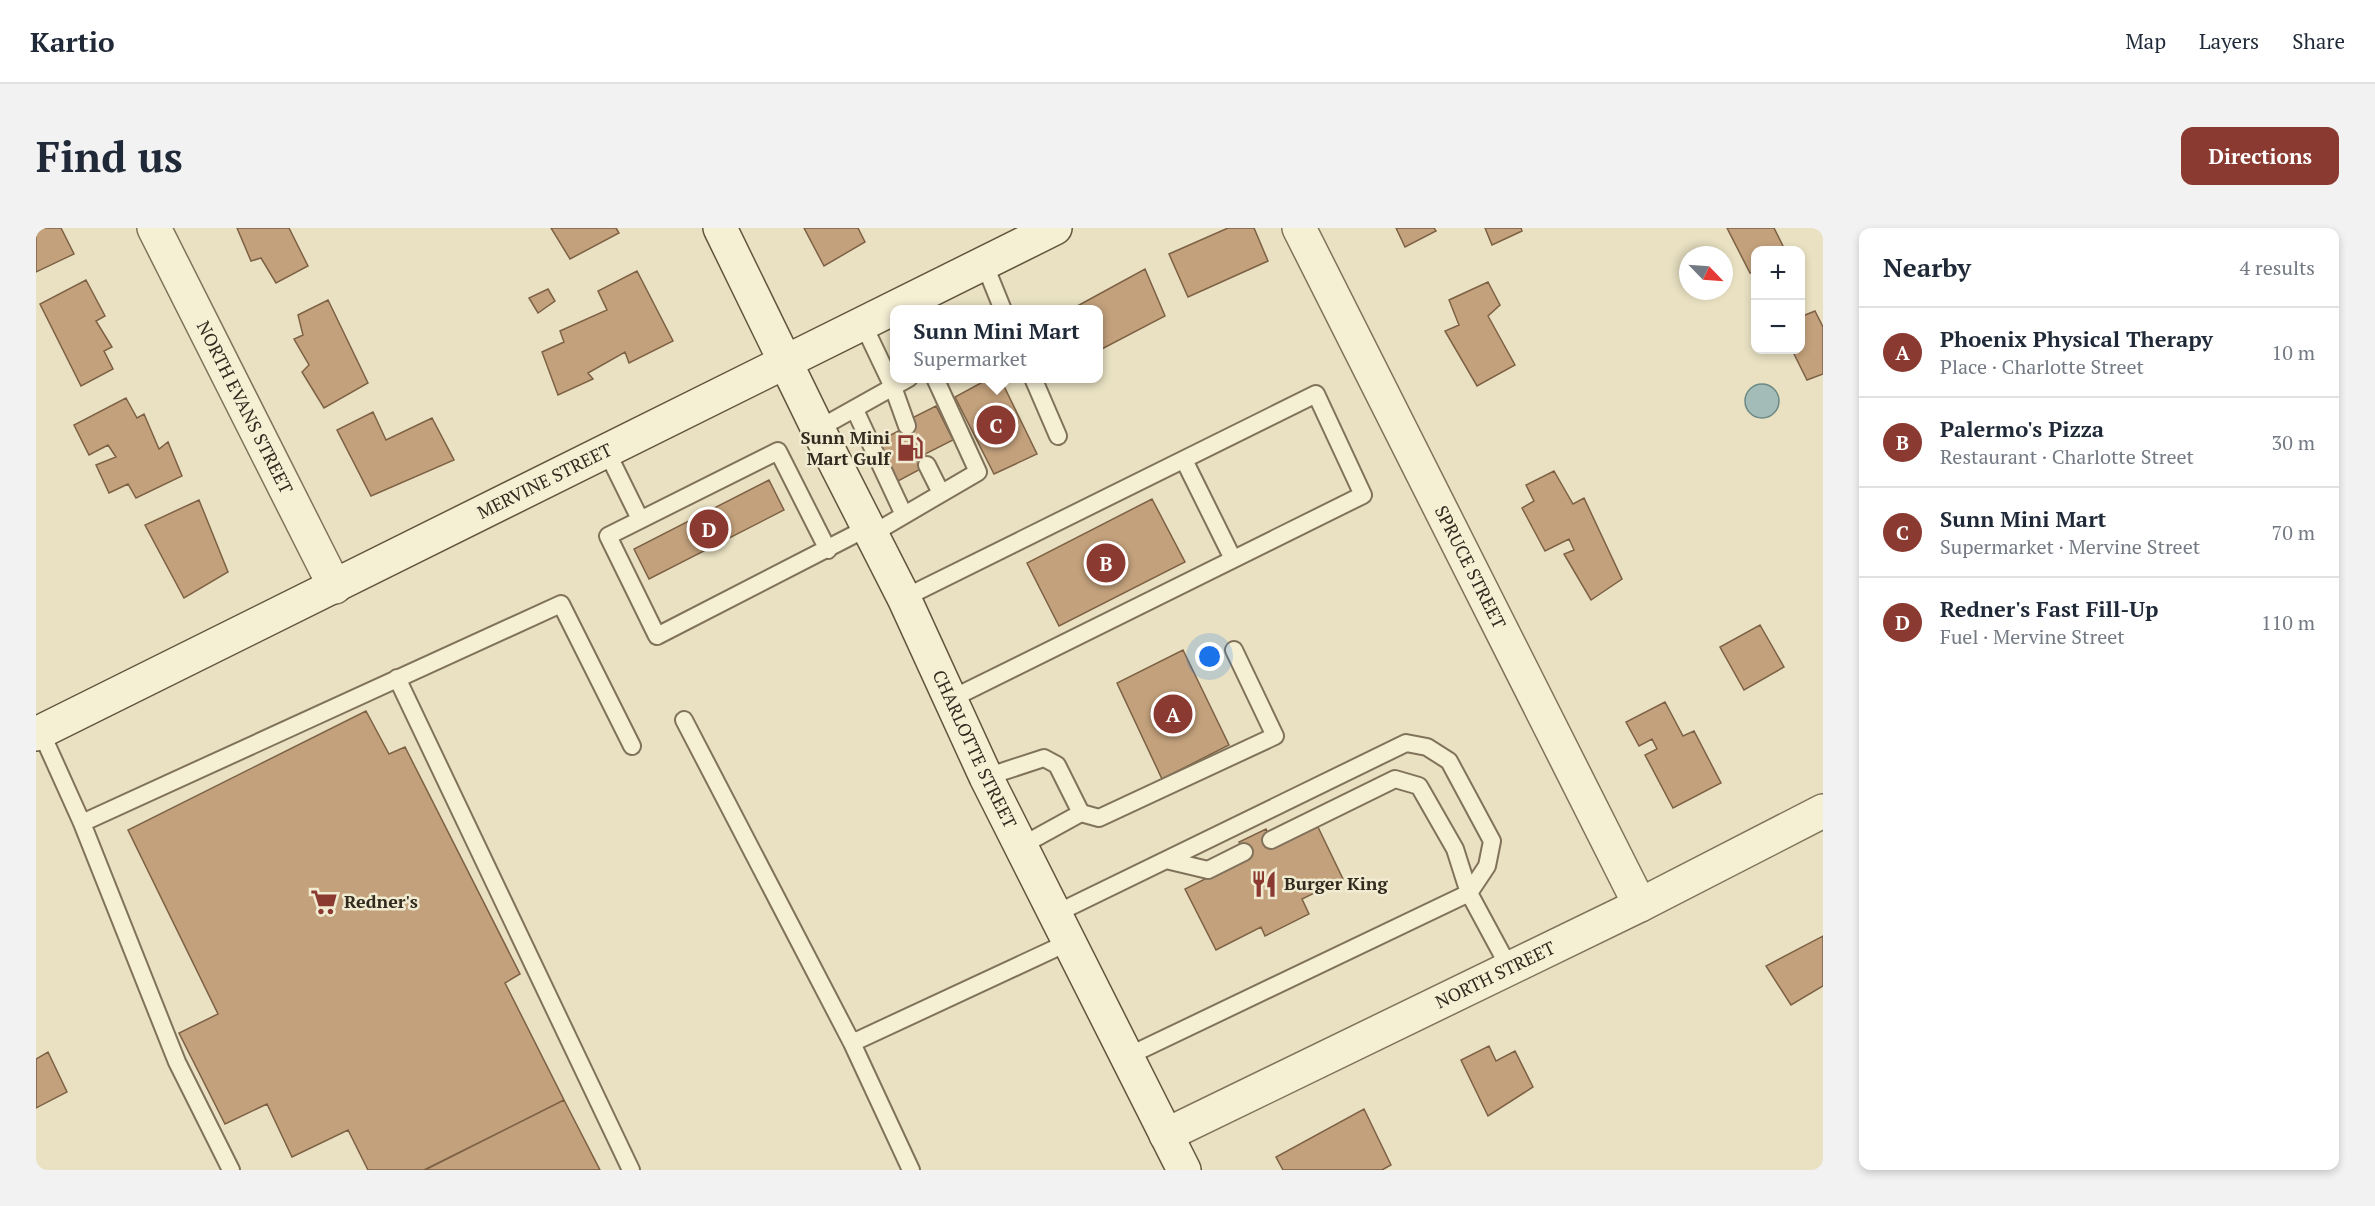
<!DOCTYPE html>
<meta charset="utf-8">
<style>
:root{--surface:#fff;--page:#f2f2f3;--text:#1f2937;--muted:#747a83;--line:#e0e1e3;--accent:#8a3a31}
body{margin:0;font-family:"PT Serif",serif;background:var(--page);color:var(--text)}
.controls{position:absolute;right:18px;top:18px;display:grid;overflow:hidden;border-radius:12px;box-shadow:0 3px 9px #0003}
.controls button{width:54px;height:54px;display:grid;place-items:center;padding:0;border:0;border-bottom:2px solid var(--line);background:var(--surface);color:var(--text);font:30px sans-serif}
.compass{position:absolute;left:1643px;top:18px;width:54px;height:54px;border-radius:50%;background:var(--surface);box-shadow:0 3px 9px #0003;rotate:115deg}
.you{position:absolute;left:1174px;top:429px;width:21px;height:21px;margin:-15px;border:4px solid #fff;border-radius:50%;background:#1a73e8;box-shadow:0 0 0 9px #1a73e833}
.badge{display:grid;place-items:center;width:39px;height:39px;border-radius:50%;background:var(--accent);color:#fff;font-size:20px;font-weight:700}
.pin{position:absolute;translate:-50% -50%;border:3px solid #fff;box-shadow:0 2px 6px #0006}
.popup{position:absolute;left:854px;top:77px;width:213px;height:78px;box-sizing:border-box;display:grid;place-content:center;border-radius:12px;background:var(--surface);filter:drop-shadow(0 2px 4px #0005);font-size:20px;white-space:nowrap;color:var(--muted)}
.popup b{font-size:22px;color:var(--text)}
.popup::after{content:'';position:absolute;left:50%;top:100%;margin-left:-12px;border:12px solid transparent;border-top-color:var(--surface)}
.list{margin:0;padding:0;list-style:none}
h2{display:flex;justify-content:space-between;align-items:center;height:78px;margin:0;padding:0 24px;font-size:26px}
h2 small{font-size:20px;font-weight:400;color:var(--muted)}
.list li{display:grid;grid-template-columns:39px 1fr auto;gap:18px;align-items:center;box-sizing:border-box;height:90px;padding:0 24px;border-top:2px solid var(--line)}
.list b{display:block;font-size:22px;white-space:nowrap}
.list p{margin:0;font-size:20px;white-space:nowrap;color:var(--muted)}
.list em{font-size:20px;font-style:normal;color:var(--muted)}
.map{position:relative;flex:none;width:1787px;height:942px;overflow:hidden;border-radius:12px}
header{display:flex;align-items:center;gap:36px;box-sizing:border-box;height:84px;padding:0 30px;background:var(--surface);border-bottom:2px solid var(--line)}
header strong{font-size:28px}
nav{display:flex;gap:33px;margin-inline-start:auto;font-size:21px}
.intro{display:flex;align-items:center;justify-content:space-between;box-sizing:border-box;height:144px;padding:0 36px}
h1{margin:0;font-size:42px}
.button{padding:15px 27px;border-radius:12px;background:var(--accent);color:#fff;font-size:21px;font-weight:700}
main{display:flex;gap:36px;padding:0 36px}
aside{flex:1;background:var(--surface);border-radius:12px;box-shadow:0 3px 9px #0003}
.map>svg:first-child{display:block}
.water{fill:#a4bcb8;stroke:#6c8985;stroke-width:1.5}
.building{fill:#c3a17c;stroke:#7d6144;stroke-width:1.5}
.lines{fill:none;stroke-linecap:round;stroke-linejoin:round}
.lane-casing{stroke:#81735b;stroke-width:20}
.street-casing{stroke:#81735b;stroke-width:36}
.secondary-casing{stroke:#63543e;stroke-width:36}
.lane{stroke:#f5efd4;stroke-width:16}
.street{stroke:#f5efd4;stroke-width:33}
.secondary{stroke:#f5efd4;stroke-width:33}
.labels{text-anchor:middle;stroke-width:5;stroke-linejoin:round;paint-order:stroke}
.street-label{font-size:18px;fill:#322a1e;stroke:#f1ebd1}
.poi-label{font-size:18px;font-weight:bold;fill:#322a1e;stroke:#f1ebd1;text-anchor:start}
</style>
<header>
<strong>Kartio</strong>
<nav><a>Map</a><a>Layers</a><a>Share</a></nav>
</header>
<div class="intro"><h1>Find us</h1><a class="button">Directions</a></div>
<main>
<div class="map">
<svg width="1787" height="942" viewBox="0 0 1787 942">
<rect width="100%" height="100%" fill="#e9e1c2"/>
<path class="water" d="M1709 173a17 17 0 1 1 34 0a17 17 0 1 1-34 0Z"/>
<path class="building" d="M0,0H25L38,26L0,44Z
M201,0H253L272,38L240,55L225,30L215,33Z
M515,0H580L583,5L534,31Z
M768,0H822L829,14L788,38Z
M1192,0H1218L1232,33L1152,69L1133,26Z
M1360,0H1398L1400,3L1369,19Z
M1449,0H1485L1486,3L1456,17Z
M1691,0H1738L1749,22H1720V42L1714,45Z
M1109,41L1129,88L1062,123V82H1034Z
M601,43L637,113L593,135L589,124L552,145L557,151L522,167L506,124L528,114L524,103L571,82L562,63Z
M50,52L69,88L60,93L76,119L68,123L77,141L45,158L4,76Z
M1452,54L1464,77L1452,88L1479,137L1441,158L1409,103L1423,97L1413,72Z
M512,61L519,73L502,85L493,70Z
M292,72L332,155L288,180L266,144L273,137L258,111L267,107L262,87Z
M1779,83L1787,99V146L1771,152L1756,122H1764V89Z
M954,150H964L1001,226L958,246L919,169Z
M90,170L101,190L108,186L123,221L132,214L146,248L100,270L92,256L73,265L60,237L80,229L72,217L53,227L38,197Z
M900,178L917,212L889,226L894,236L862,253L843,213L874,197L872,192Z
M337,184L350,212L396,190L418,232L335,268L301,202Z
M1518,243L1537,276L1548,270L1586,351L1555,372L1528,326L1538,322L1533,311L1509,323L1486,280L1498,273L1490,257Z
M733,252L748,282L613,351L598,321Z
M1116,271L1149,334L1023,398L991,335Z
M163,272L192,344L148,370L109,297Z
M1724,397L1748,439L1708,462L1684,419Z
M1147,422L1193,517L1126,551L1081,455Z
M1629,474L1647,508L1658,503L1685,555L1637,580L1609,527L1621,521L1616,511L1603,518L1590,494Z
M330,483L353,526L369,519L484,746L469,755L528,872L388,942H332L312,902L256,929L231,876L189,896L143,805L182,786L92,602Z
M1280,595L1307,651L1266,671L1273,686L1229,708L1225,699L1180,722L1149,661L1211,630L1203,614L1230,601L1237,616Z
M1787,708V758L1755,777L1730,738Z
M1453,818L1460,833L1479,823L1497,859L1452,888L1425,832Z
M12,824L31,864L0,880V831Z
M528,872L564,942H389Z
M1328,881L1355,937L1346,942H1247L1240,929Z"/>
<g class="lines">
<defs>
<path id="lane" d="M948,35L967,82
M827,96L857,159L873,150
M997,150L1022,208
M819,182L868,287
M782,201L857,159L871,198
M571,224L604,291
M1148,232L1197,331
M891,237L905,265
M836,306L942,244L899,150
M792,322L742,223L572,308L621,408L833,299
M868,370L1280,166L1327,267L915,471
M361,450L595,942
M648,492L816,815L1033,714
M5,504L46,595L141,834L195,942
M950,549L1008,530L1021,537L1045,585L985,618
M1045,585L1063,590L1239,508L1198,422
M46,595L525,376L596,518
M1235,612L1359,551L1383,558L1419,621L1433,665
M1130,632L1172,642L1208,624
M1019,686L1370,515L1391,519L1413,533L1456,613L1451,638L1433,665
M816,815L875,942
M1090,829L1433,665L1474,741"/>
<g id="street">
<path id="s1" d="M118,0L299,359"/>
<path id="s2" d="M1263,0L1604,677"/>
<path id="s3" d="M1130,907L1604,677L1787,583"/>
</g>
<g id="secondary">
<path id="s4" d="M684,0L782,201L868,370L950,549L1148,942"/>
<path id="s5" d="M0,506L1019,0"/>
</g>
</defs>
<use href="#lane" class="lane-casing"/>
<use href="#street" class="street-casing"/>
<use href="#secondary" class="secondary-casing"/>
<use href="#lane" class="lane"/>
<use href="#street" class="street"/>
<use href="#secondary" class="secondary"/>
</g>
<defs>
<symbol id="fuel-bare" viewBox="-9 -9 18 18"><path d="M-5.5-6h7V0h2V4h1.3V-2.5L3-4.5l.8-.8L6-3V5H2.5V1h-1V6h-7ZM-4.2-4.7v3.2H.2V-4.7Z" fill="#8a3a31" stroke="#f1ebd1" stroke-width="2.5" paint-order="stroke"/></symbol>
<symbol id="restaurant-bare" viewBox="-9 -9 18 18"><path d="M-5-6h1v4h1v-4h1v4h1v-4h1v5L-1.5 .5V6h-2V.5L-5-1ZM5-6V6H3V1.5H1.5Q1.5-4 5-6Z" fill="#8a3a31" stroke="#f1ebd1" stroke-width="2.5" paint-order="stroke"/></symbol>
<symbol id="supermarket-bare" viewBox="-9 -9 18 18"><path d="M-6-5.5h2.5l.6 2H6L4.5 2H-2.5L-4.4-4H-6ZM-1.5 3.2a1.3 1.3 0 1 0 .1 0ZM3 3.2a1.3 1.3 0 1 0 .1 0Z" fill="#8a3a31" stroke="#f1ebd1" stroke-width="2.5" paint-order="stroke"/></symbol>
</defs>
<g fill-rule="evenodd">
<use href="#fuel-bare" x="855" y="201" width="38" height="38"/>
<use href="#restaurant-bare" x="1209" y="637" width="38" height="38"/>
<use href="#supermarket-bare" x="269" y="655" width="38" height="38"/>
</g>
<g class="labels">
<g class="street-label">
<text dy="6" stroke="none"><textPath href="#s1" startOffset="201">NORTH EVANS STREET</textPath></text>
<text dy="6" stroke="none"><textPath href="#s5" startOffset="568">MERVINE STREET</textPath></text>
<text dy="6" stroke="none"><textPath href="#s2" startOffset="380">SPRUCE STREET</textPath></text>
<text dy="6" stroke="none"><textPath href="#s4" startOffset="580">CHARLOTTE STREET</textPath></text>
<text dy="6" stroke="none"><textPath href="#s3" startOffset="366">NORTH STREET</textPath></text>
</g>
<g class="poi-label">
<text x="854" y="216" text-anchor="end">Sunn Mini<tspan x="854" dy="21">Mart Gulf</tspan></text>
<text x="1248" y="662">Burger King</text>
<text x="308" y="680">Redner's</text>
</g>
</g>
</svg>
<div class="controls">
<button>+</button>
<button>−</button>
</div>
<svg class="compass" viewBox="-18 -18 36 36"><path d="M0-13l5 13h-10z" fill="#e53935"/><path d="M0 13l5-13h-10z" fill="#747a83"/></svg>
<div class="you"></div>
<div class="pin badge" style="left:1137px;top:486px">A</div>
<div class="pin badge" style="left:1070px;top:335px">B</div>
<div class="pin badge" style="left:960px;top:197px">C</div>
<div class="popup"><b>Sunn Mini Mart</b>Supermarket</div>
<div class="pin badge" style="left:673px;top:301px">D</div>
</div>
<aside>
<h2>Nearby<small>4 results</small></h2>
<ul class="list">
<li><span class="badge">A</span><div><b>Phoenix Physical Therapy</b><p>Place · Charlotte Street</p></div><em>10 m</em></li>
<li><span class="badge">B</span><div><b>Palermo's Pizza</b><p>Restaurant · Charlotte Street</p></div><em>30 m</em></li>
<li><span class="badge">C</span><div><b>Sunn Mini Mart</b><p>Supermarket · Mervine Street</p></div><em>70 m</em></li>
<li><span class="badge">D</span><div><b>Redner's Fast Fill-Up</b><p>Fuel · Mervine Street</p></div><em>110 m</em></li>
</ul>
</aside>
</main>
